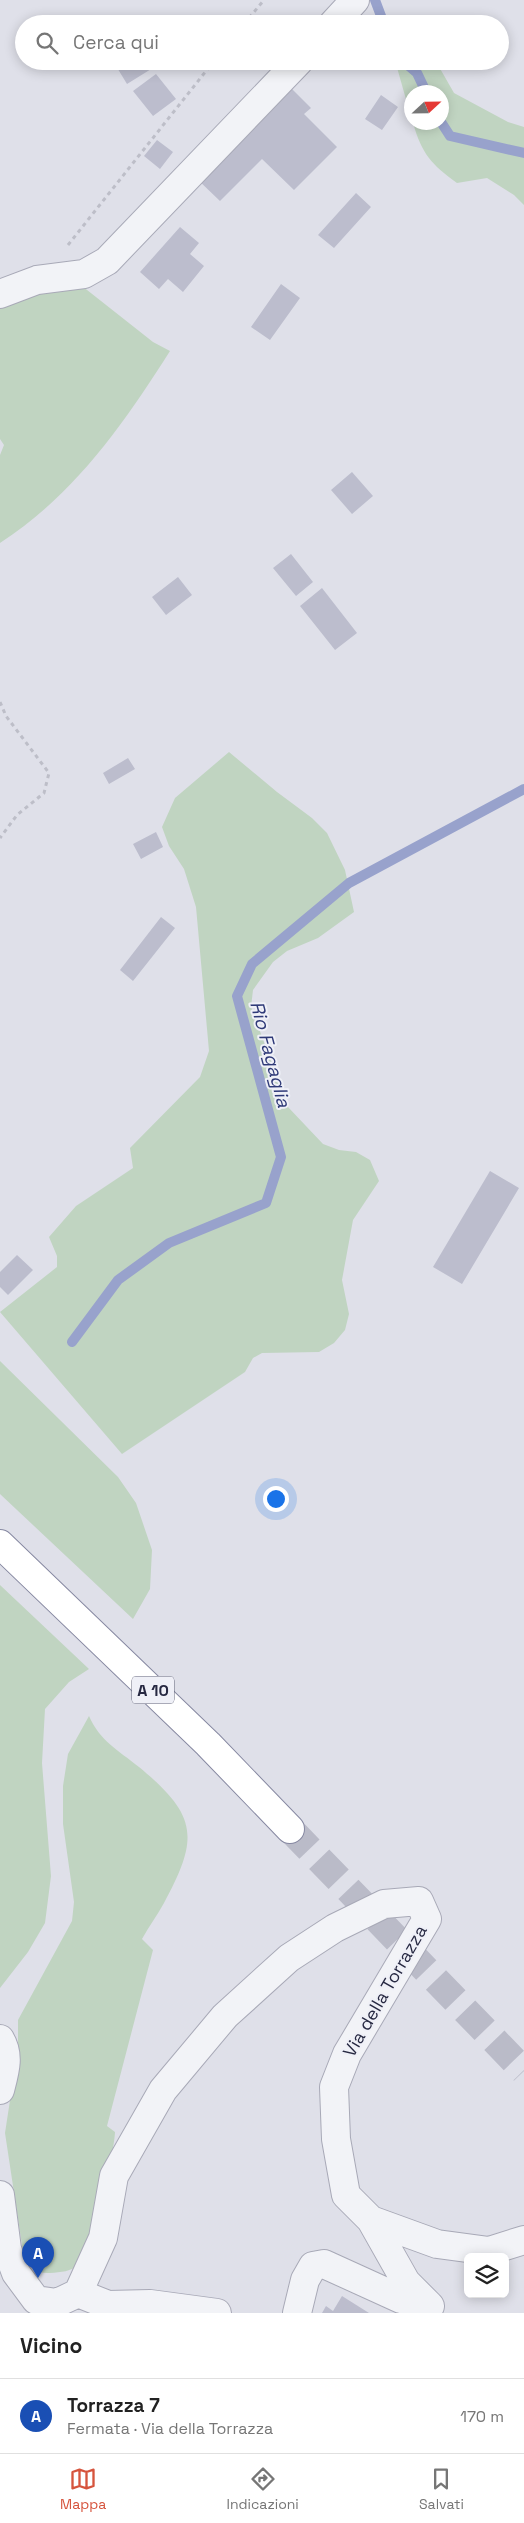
<!DOCTYPE html>
<html lang="it">
<meta charset="utf-8">
<style>
:root{--surface:#fff;--page:#f2f2f2;--text:#222;--muted:#767676;--line:#e0e0e0;--accent:#d6543d}
body{margin:0;font-family:"Space Grotesk",sans-serif;background:var(--page);color:var(--text)}
.controls{position:absolute;right:15px;bottom:15px;display:grid;overflow:hidden;border-radius:8px;box-shadow:0 2px 12px #0003}
.controls button{width:45px;height:45px;display:grid;place-items:center;padding:0;border:0;border-bottom:1px solid var(--line);background:var(--surface);color:var(--text);font:25px sans-serif}
.compass{position:absolute;left:404px;top:85px;width:45px;height:45px;border-radius:50%;background:var(--surface);box-shadow:0 2px 12px #0003;rotate:68deg}
.you{position:absolute;left:275px;top:1498px;width:18px;height:18px;margin:-12px;border:4px solid #fff;border-radius:50%;background:#1a73e8;box-shadow:0 0 0 8px #1a73e833}
.badge{display:grid;place-items:center;width:32px;height:32px;border-radius:50%;background:var(--accent);color:#fff;font-size:16px;font-weight:700}
.pin{position:absolute;translate:-50% -41px;filter:drop-shadow(0 1px 2px #0008)}
.pin::after{content:'';position:absolute;top:26px;width:18px;height:15px;background:inherit;clip-path:polygon(0 0,100% 0,50% 100%)}
.list{margin:0;padding:0;list-style:none}
h2{display:flex;justify-content:space-between;align-items:center;height:65px;margin:0;padding:0 20px;font-size:21px}
h2 small{font-size:16px;font-weight:400;color:var(--muted)}
.list li{display:grid;grid-template-columns:32px 1fr auto;gap:15px;align-items:center;box-sizing:border-box;height:75px;padding:0 20px;border-top:1px solid var(--line)}
.list b{display:block;font-size:19px;white-space:nowrap}
.list p{margin:0;font-size:16px;white-space:nowrap;color:var(--muted)}
.list em{font-size:16px;font-style:normal;color:var(--muted)}
.icon{flex:none;width:28px;height:28px;fill:none;stroke:currentColor;stroke-width:2;stroke-linecap:round;stroke-linejoin:round}
.map{position:relative;flex:none;width:524px;height:2313px;overflow:hidden}
.search{position:absolute;background:var(--surface);box-shadow:0 2px 12px #0003;left:15px;right:15px;top:15px;height:55px;display:flex;align-items:center;gap:12px;box-sizing:border-box;padding:0 18px;border-radius:28px;color:var(--muted);font-size:19px}
.sheet{height:140px;background:var(--surface)}
nav{display:flex;justify-content:space-around;align-items:center;box-sizing:border-box;height:70px;border-top:1px solid var(--line);background:var(--surface);font-size:14px;color:var(--muted)}
nav a{display:grid;justify-items:center;gap:2px}
nav .on{color:var(--accent)}
.map>svg:first-child{display:block}
.green{fill:#c0d4c1}
.lines{fill:none;stroke-linecap:round;stroke-linejoin:round}
.stream{stroke:#98a2cc;stroke-width:10}
.building{fill:#bcbdcd}
.highway-tunnel{stroke:#babbc8;stroke-width:28;stroke-dasharray:28 14;stroke-linecap:butt}
.minor-casing{stroke:#a8a9b7;stroke-width:30}
.highway-casing{stroke:#8688a1;stroke-width:30}
.path{stroke:#bdbec8;stroke-width:3;stroke-dasharray:4 4;stroke-linecap:butt}
.minor{stroke:#f2f3f7;stroke-width:28}
.highway{stroke:#fff;stroke-width:28}
.labels{text-anchor:middle;stroke-width:4;stroke-linejoin:round;paint-order:stroke}
.shield{fill:#eff0f7;stroke:#636578;stroke-width:1}
.shield-label{font-size:16px;font-weight:bold;fill:#272942}
.street-label{font-size:18px;fill:#272942;stroke:#eff0f7}
.water-label{font-size:19px;font-style:italic;fill:#2f3a78;stroke:#eff0f7}
</style>
<div class="map">
<svg width="524" height="2313" viewBox="0 0 524 2313">
<rect width="100%" height="100%" fill="#dfe0e9"/>
<path class="green" d="M399,61H429L438,65L454,93L508,122L524,127V205L514,195L487,178L457,183C431,164 422,154 413,123L442,122V92H412L411,117L396,64Z
M82,286L153,342L170,351C123,425 74,495 0,543V455L4,445L0,439V307L35,291Z
M229,752L277,792L312,818L327,833L345,870L354,912L318,938L287,951L273,962L253,990L251,1007L288,1107L323,1144L339,1150L356,1152L370,1160L379,1181L353,1220L342,1280L349,1314L345,1330L334,1343L319,1352L262,1353L253,1358L245,1372L122,1454L0,1312L57,1267V1256L49,1237L76,1206L133,1168L130,1148L200,1077L209,1051L196,907L184,869L169,846L162,827L175,798Z
M0,1361L118,1477L136,1503L152,1550L150,1589L133,1619L0,1494Z
M0,1585L89,1669L69,1682L45,1709L42,1763L51,1876L45,1923L28,1952L0,1988Z
M89,1716C100,1741 118,1750 139,1767C197,1815 200,1837 164,1903C157,1916 149,1926 142,1939L153,1950L107,2126L115,2132C114,2154 93,2250 79,2264C71,2272 61,2272 50,2273C35,2274 29,2265 23,2252L5,2133L18,2048V2020L72,1921L74,1902L63,1824V1786L68,1754Z"/>
<g class="lines">
<path class="stream" d="M375,0L384,24
M403,61L417,73L426,92
M441,122L450,136L524,153
M72,1342L118,1280L169,1243L266,1203L281,1157L237,996L252,964L349,883L524,789"/>
</g>
<path class="building" d="M113,61H153L156,66L127,84Z
M156,74L176,99L153,116L133,91Z
M286,83L311,108L304,114L337,147L294,190L262,159L220,201L195,177Z
M381,95L398,107L382,130L365,119Z
M157,140L173,152L160,169L144,156Z
M356,193L371,207L334,248L318,235Z
M180,227L199,243L190,254L204,266L183,292L168,279L159,289L140,272Z
M281,284L300,298L270,340L251,327Z
M352,472L373,496L352,514L331,490Z
M291,554L313,582L296,596L273,568Z
M178,577L192,595L166,615L152,597Z
M322,588L357,633L335,650L300,606Z
M128,758L135,769L109,784L103,773Z
M156,832L163,847L141,859L133,844Z
M161,917L175,928L133,981L120,970Z
M490,1171L519,1188L462,1284L433,1267Z
M17,1255L33,1270L8,1295L0,1287V1272Z
M342,2296L369,2313H322L326,2306L333,2311Z"/>
<g class="lines">
<path class="highway-tunnel" d="M290,1829L524,2071"/>
<defs>
<path id="minor" d="M333,24L355,0
M0,294L37,280L84,274L107,261L299,61
M0,2039C10,2055 5,2071 0,2090
M0,2195L7,2249L16,2273L36,2300L57,2303L78,2293L108,2305L150,2304L217,2313
M371,2220L406,2282L429,2305
M78,2293L103,2238L114,2176L163,2090L225,2016L289,1958L335,1928L384,1904L419,1901L427,1919L347,2054L334,2087L336,2139L346,2195L371,2220L437,2244L489,2251L524,2240
M297,2313L305,2280L313,2266L324,2264L401,2299L430,2306"/>
<path id="highway" d="M0,1544L208,1744L290,1829"/>
</defs>
<use href="#minor" class="minor-casing"/>
<use href="#highway" class="highway-casing"/>
<path class="path" d="M244,24L264,0
M68,245L214,61
M0,702L6,716L49,773L44,793L17,815L0,838"/>
<use href="#minor" class="minor"/>
<use href="#highway" class="highway"/>
</g>
<g class="labels">
<rect class="shield" x="132" y="1676.5" width="42" height="27" rx="4"/>
<g class="shield-label">
<text x="153" y="1696">A 10</text>
</g>
<g class="street-label">
<text transform="translate(385 1991) rotate(-60)" y="6">Via della Torrazza</text>
</g>
<g class="water-label">
<text transform="translate(271 1054) rotate(75)" y="7">Rio Fagaglia</text>
</g>
</g>
</svg>
<div class="controls">
<button><svg class="icon" aria-label="layers" viewBox="0 0 24 24"><path d="M12 4l9 5-9 5-9-5zM3 14l9 5 9-5"/></svg></button>
</div>
<svg class="compass" viewBox="-18 -18 36 36"><path d="M0-13l5 13h-10z" fill="#e53935"/><path d="M0 13l5-13h-10z" fill="#767676"/></svg>
<div class="you"></div>
<div class="pin badge" style="left:38px;top:2278px;background:#1a4fb4">A</div>
<div class="search"><svg class="icon" aria-label="search" viewBox="0 0 24 24"><circle cx="10" cy="10" r="6"/><path d="M15 15l6 6"/></svg>Cerca qui</div>
</div>
<section class="sheet">
<h2>Vicino<small></small></h2>
<ul class="list">
<li><span class="badge" style="background:#1a4fb4">A</span><div><b>Torrazza 7</b><p>Fermata · Via della Torrazza</p></div><em>170 m</em></li>
</ul>
</section>
<nav>
<a class="on"><svg class="icon" aria-label="map" viewBox="0 0 24 24"><path d="M3 6l6-2 6 2 6-2v14l-6 2-6-2-6 2zM9 4v14M15 6v14"/></svg>Mappa</a>
<a><svg class="icon" aria-label="directions" viewBox="0 0 24 24"><path d="M12 3l9 9-9 9-9-9zM9 14v-3h6M13 9l2 2-2 2"/></svg>Indicazioni</a>
<a><svg class="icon" aria-label="saved" viewBox="0 0 24 24"><path d="M7 4h10v16l-5-4-5 4z"/></svg>Salvati</a>
</nav>
